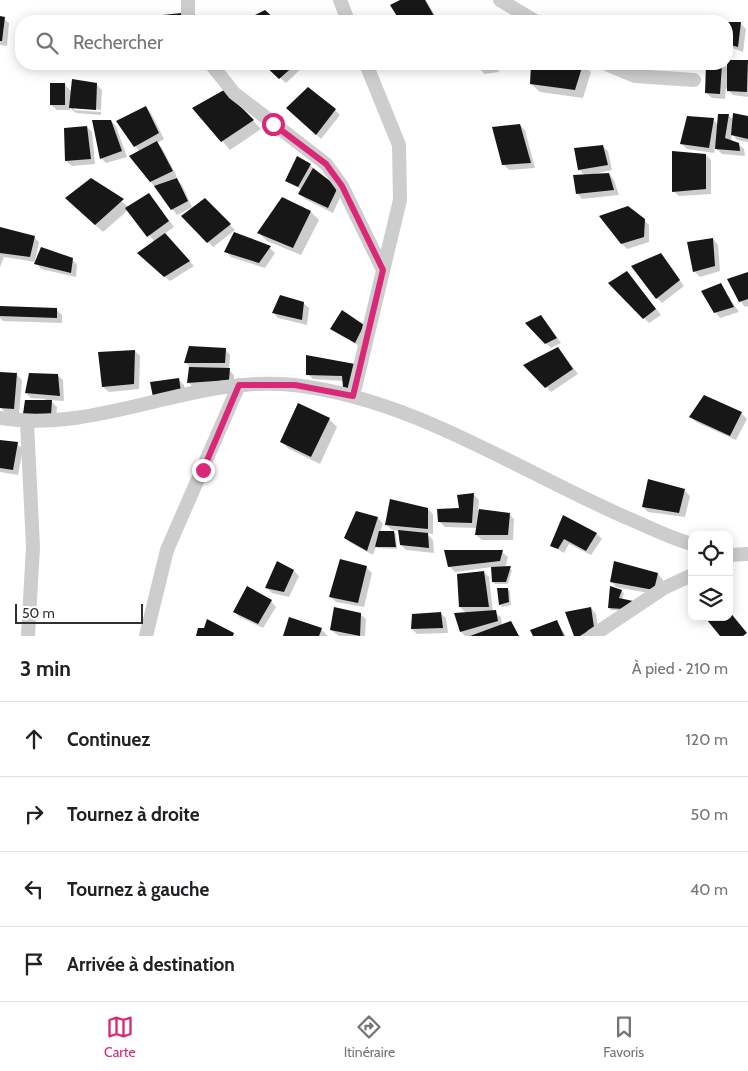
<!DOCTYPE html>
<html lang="fr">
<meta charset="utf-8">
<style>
:root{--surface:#fff;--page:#f2f2f2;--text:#202124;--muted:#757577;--line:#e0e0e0;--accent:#db2777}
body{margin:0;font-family:Cabin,sans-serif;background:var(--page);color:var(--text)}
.controls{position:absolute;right:15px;bottom:15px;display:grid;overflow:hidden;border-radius:10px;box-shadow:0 2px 12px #0003}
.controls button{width:45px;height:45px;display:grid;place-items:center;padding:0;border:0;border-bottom:1px solid var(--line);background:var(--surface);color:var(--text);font:25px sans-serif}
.scale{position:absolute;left:15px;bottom:12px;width:128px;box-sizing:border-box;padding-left:5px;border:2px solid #303030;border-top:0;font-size:14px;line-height:18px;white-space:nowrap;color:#303030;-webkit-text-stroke:4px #fff;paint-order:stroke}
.stop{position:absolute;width:15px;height:15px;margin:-11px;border:4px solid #db2777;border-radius:50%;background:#fff}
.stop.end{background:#db2777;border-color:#fff;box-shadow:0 1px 5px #0008}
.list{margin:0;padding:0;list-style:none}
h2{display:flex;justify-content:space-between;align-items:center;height:65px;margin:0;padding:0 20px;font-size:21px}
h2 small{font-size:16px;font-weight:400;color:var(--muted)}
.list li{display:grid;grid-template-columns:32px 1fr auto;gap:15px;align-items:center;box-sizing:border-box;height:75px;padding:0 20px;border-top:1px solid var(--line)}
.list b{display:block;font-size:19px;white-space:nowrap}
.list em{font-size:16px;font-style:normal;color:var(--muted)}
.icon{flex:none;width:28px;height:28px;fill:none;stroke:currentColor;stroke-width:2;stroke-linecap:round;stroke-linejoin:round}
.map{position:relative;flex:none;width:748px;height:636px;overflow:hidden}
.search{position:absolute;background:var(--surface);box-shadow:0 2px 12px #0003;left:15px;right:15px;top:15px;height:55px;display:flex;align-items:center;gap:12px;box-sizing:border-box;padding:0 18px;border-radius:20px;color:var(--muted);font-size:19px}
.sheet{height:365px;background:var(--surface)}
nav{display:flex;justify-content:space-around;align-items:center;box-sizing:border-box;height:70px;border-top:1px solid var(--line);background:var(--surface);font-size:14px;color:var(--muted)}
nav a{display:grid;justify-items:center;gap:2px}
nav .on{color:var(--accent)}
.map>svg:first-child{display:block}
.shadow{fill:#0003}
.building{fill:#171717}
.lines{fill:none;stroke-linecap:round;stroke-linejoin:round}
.minor{stroke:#cdcdcd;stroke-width:14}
.route{stroke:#db2777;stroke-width:6}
</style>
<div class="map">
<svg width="748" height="636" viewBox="0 0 748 636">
<rect width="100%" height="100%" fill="#fff"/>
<path class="shadow" d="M403,0H426L438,21H401L391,6Z
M0,17L9,23L7,46L0,45Z
M727,24H741L746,29L743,52L727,46Z
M747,61L748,97L733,95L726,88L725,99L712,98L706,93L707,64H723L728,69Z
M264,64H306L286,83Z
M477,64H496L499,72L484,74Z
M502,64H518L506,68Z
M532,64H582L591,72L583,98L540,92L531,84Z
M96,84L102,90L101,110L74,107V110L101,112V115L76,113L70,108V110H57L51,105L65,85L72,92Z
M224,91L261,129L230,150L194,108Z
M146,107L151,113L164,139L157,143L162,148L177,177L175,178L182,185L192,207L177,215L131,157L140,152L135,146Z
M335,110L340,115L321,139L293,113Z
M720,115L729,116L734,120L748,117V142L737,140L732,134L731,141L738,144L744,149L745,156L722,154L715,147L714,153L687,149L682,144L713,120L719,125Z
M111,121L116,126L127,157L106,163L101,158Z
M520,125L525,130L535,168L509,170L503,164Z
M87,127L92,132L95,164L72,166L66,161Z
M602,146L608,151L612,170L590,175L609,174L614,180L619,195L582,199L577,193L585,176L579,169Z
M706,155L711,160V194L679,196L673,191Z
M310,165L342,193L333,213L305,199L300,194L302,190L286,180Z
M91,180L129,207L154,200L174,227L164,234L194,266L170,281L144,259L155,242L128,210L103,232L74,206Z
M282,199L311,212L319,220L301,255L267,241L259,233Z
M205,200L235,230L213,247L183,216Z
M644,220L649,225V242L627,249L622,244Z
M0,228L34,237L39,242L35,261L72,259L77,265L76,277L41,269L36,262L4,257L0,267Z
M234,234L270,248L275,253L265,268L231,257L226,251Z
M713,239L718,245L720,271L700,277L694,271Z
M661,255L684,286L662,303L657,298Z
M627,273L661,315L649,323L610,284Z
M748,273V306L745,307L740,301Z
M720,284L739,312L720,318L715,312Z
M303,303L309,308L307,325L278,318L273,312Z
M0,307L57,310L62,315V323L3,321L0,318Z
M540,317L546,322L561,343L551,348L527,324Z
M363,326L361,347L332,329Z
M225,349L230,355L229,370L234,375V385L194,388L189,383L190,367L185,362Z
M135,351L140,356L139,389L109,392L103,387Z
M563,354L578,374L551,392L525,365Z
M354,366L344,381L313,379L308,374Z
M0,373L17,375L22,380L19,414L6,413L0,407Z
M57,375L63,380L64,401L50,400L57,407L56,421L29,418L46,399L31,398L26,393Z
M179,380L184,385L186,397L154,396Z
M705,397L741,413L747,419L736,440L696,422L691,417Z
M329,419L337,427L320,464L289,449L281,441Z
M0,441L17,444L23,449L18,475L0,472Z
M648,480L685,491L690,496L685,517L648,512L643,507Z
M474,495L479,500L478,510L509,514L514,519L513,540H482L476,535L477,528L445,527L439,521L460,509Z
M428,509L433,514V534L426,533L433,540L434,553L406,550L401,545L399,531L392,530L387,525Z
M356,513L378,518L383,524L380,532H394L396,534L397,549L378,548L376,546L373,555L351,543L345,538Z
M563,517L597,534L602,539L591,555L569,544L564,553L551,545Z
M502,552L508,557L505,568L512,570L508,584H495L493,582L492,567L455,572L449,566Z
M366,567L372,573L364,607L336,602L330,596Z
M294,571L299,576L289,597L272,593L267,588Z
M484,572L489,577L493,612L501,617L502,625L510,622L515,627H512L517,636H465L461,632L456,614H467L460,607Z
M658,574L663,580L659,595L616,587L611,581Z
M508,589L510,592L511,605L502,607L500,605Z
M621,591L624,593L622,599L626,611L611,610L609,608Z
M271,601L276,607L263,628L240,617L234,612Z
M591,608L596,614L599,633L594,636H575Z
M440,613L446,618L448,633L417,634L412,629L413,615Z
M360,614L366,619L365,636H339L331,630Z
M556,621L566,636H534Z
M321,629L328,636H284Z"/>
<path class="building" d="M400,0H425L437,21H400L390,5Z
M265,10L277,21H240L251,17Z
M182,13L184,21H155L153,16Z
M0,16L5,17L2,41H0Z
M727,22H741L738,47L727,44Z
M727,60H748L747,92L727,91Z
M263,64H296L279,79Z
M476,64H493L494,67L478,70Z
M531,64H583L575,90L530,84Z
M706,64H722L720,94L705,93Z
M72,79L97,83L96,110L69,108Z
M50,83H65V105H50Z
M308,87L336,109L316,135L286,108Z
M224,90L254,120L221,142L192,108Z
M146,106L159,133L134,147L116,121Z
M733,113L748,116V139L731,135Z
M718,114H729L725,138L739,143L740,151L715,149Z
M687,116L714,118L709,148L680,144Z
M92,120H111L122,151L100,159Z
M520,124L531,163L502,165L492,127Z
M87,126L91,159L65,161L64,128Z
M157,141L173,171L150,182L129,156Z
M603,145L608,165L578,170L574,148Z
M672,151L706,154V189L672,192Z
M297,156L311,164L298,187L285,181Z
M313,168L338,187L328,208L298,194Z
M609,173L614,190L576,194L573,175Z
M91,178L124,199L95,225L65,198Z
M177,178L188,201L171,210L154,186Z
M149,193L169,221L147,237L125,208Z
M282,197L311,211L293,248L257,233Z
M205,198L231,224L207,243L181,216Z
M628,206L645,219L644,237L621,244L599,216Z
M0,227L35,236L30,257L0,253Z
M234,232L271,246L259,263L224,252Z
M165,233L190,261L164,277L137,253Z
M713,238L715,266L693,272L687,242Z
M41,247L73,258L71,273L34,264Z
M661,253L680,280L656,299L631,266Z
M627,271L656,309L643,319L608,283Z
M748,272V299L739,302L727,279Z
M721,283L734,307L714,313L701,291Z
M280,295L304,302L302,320L272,313Z
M0,306L57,308V318L0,316Z
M342,310L364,325L355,343L330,329Z
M541,315L557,338L545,344L525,323Z
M189,346L226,348L225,363H184Z
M558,347L573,369L545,388L523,365Z
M135,350L134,384L102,387L98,352Z
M306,355L355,364L350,389L343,387L342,376L306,375Z
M189,367L230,368L229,380L187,383Z
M0,372L17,373L14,409L0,408Z
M29,373L58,374L60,396L25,393Z
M179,378L181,392L153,397L150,382Z
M704,395L742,412L730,436L689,417Z
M25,400H52L51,416L23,414Z
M298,403L330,418L311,457L280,442Z
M0,440L18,442L13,470L0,468Z
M648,479L685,489L679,513L642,507Z
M474,493L472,523L438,522L437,509L459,508L457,495Z
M390,499L428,508V529L385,525Z
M479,509L510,513L508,535H475Z
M356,511L378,517L367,551L344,538Z
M563,515L597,533L586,551L564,539L558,549L550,546Z
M398,530L428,533L429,548L400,545Z
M379,531H394L396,547H375Z
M444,550H503L500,561L448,567Z
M340,559L367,566L358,603L329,597Z
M277,561L294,570L284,592L265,588Z
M614,561L658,573L654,590L610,582Z
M511,566L506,582H492L491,567Z
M484,571L489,607H459L457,574Z
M247,586L272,600L258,624L233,612Z
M610,586L622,590L619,598L633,601L623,609L608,608Z
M497,588H508L509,602L499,605Z
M334,607L361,613L360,636L330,630Z
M591,607L594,627L580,636H574L565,612Z
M496,610L498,621L460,632L454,613Z
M729,611L747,633L743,636H720L707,620L712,617H729Z
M441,612L443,628L411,629L412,614Z
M289,617L322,628L319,636H283Z
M207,619L234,633L233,636H196L198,628H204Z
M557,620L564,636H533L530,630Z
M511,621L519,636H470Z"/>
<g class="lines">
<path class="minor" d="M188,0V21
M340,0L348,21
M500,0L535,21
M211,64L234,93L326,164L342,186L383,270
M606,64L635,76L694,80
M353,396L400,200L399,145L366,64
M0,418C100,434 194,374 294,385C414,399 517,470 625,517C647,526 669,538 692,544
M27,423L33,547L28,636
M729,555L748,554
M146,636L167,550L239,385
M592,636L664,588L692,575"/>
</g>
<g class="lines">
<path class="route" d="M203,470L239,385H295L353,396L383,270L342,186L326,164L273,124"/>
</g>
</svg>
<div class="controls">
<button><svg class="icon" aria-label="locate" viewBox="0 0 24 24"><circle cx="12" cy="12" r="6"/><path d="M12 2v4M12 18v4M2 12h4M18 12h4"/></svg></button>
<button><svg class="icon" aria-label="layers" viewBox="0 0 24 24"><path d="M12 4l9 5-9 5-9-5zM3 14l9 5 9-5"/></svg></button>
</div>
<div class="scale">50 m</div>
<div class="stop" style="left:273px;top:124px"></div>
<div class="stop end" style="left:203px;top:470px"></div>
<div class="search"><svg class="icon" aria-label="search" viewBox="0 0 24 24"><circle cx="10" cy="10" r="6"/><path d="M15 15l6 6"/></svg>Rechercher</div>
</div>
<section class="sheet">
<h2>3 min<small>À pied · 210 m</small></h2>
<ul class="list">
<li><svg class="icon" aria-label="ahead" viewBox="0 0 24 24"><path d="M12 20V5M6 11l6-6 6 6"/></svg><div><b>Continuez</b></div><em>120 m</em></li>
<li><svg class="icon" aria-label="right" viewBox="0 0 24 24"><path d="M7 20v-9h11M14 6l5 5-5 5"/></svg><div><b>Tournez à droite</b></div><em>50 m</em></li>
<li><svg class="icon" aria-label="left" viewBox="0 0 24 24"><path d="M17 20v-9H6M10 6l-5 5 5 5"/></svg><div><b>Tournez à gauche</b></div><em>40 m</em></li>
<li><svg class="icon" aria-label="arrive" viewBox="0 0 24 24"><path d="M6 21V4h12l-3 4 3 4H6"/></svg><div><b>Arrivée à destination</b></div></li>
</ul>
</section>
<nav>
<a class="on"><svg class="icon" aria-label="map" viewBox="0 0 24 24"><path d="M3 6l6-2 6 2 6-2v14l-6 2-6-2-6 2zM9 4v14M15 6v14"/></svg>Carte</a>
<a><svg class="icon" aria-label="directions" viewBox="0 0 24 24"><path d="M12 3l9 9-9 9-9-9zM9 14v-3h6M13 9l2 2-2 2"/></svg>Itinéraire</a>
<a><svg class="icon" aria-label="saved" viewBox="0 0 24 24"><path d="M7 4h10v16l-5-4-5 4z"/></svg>Favoris</a>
</nav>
